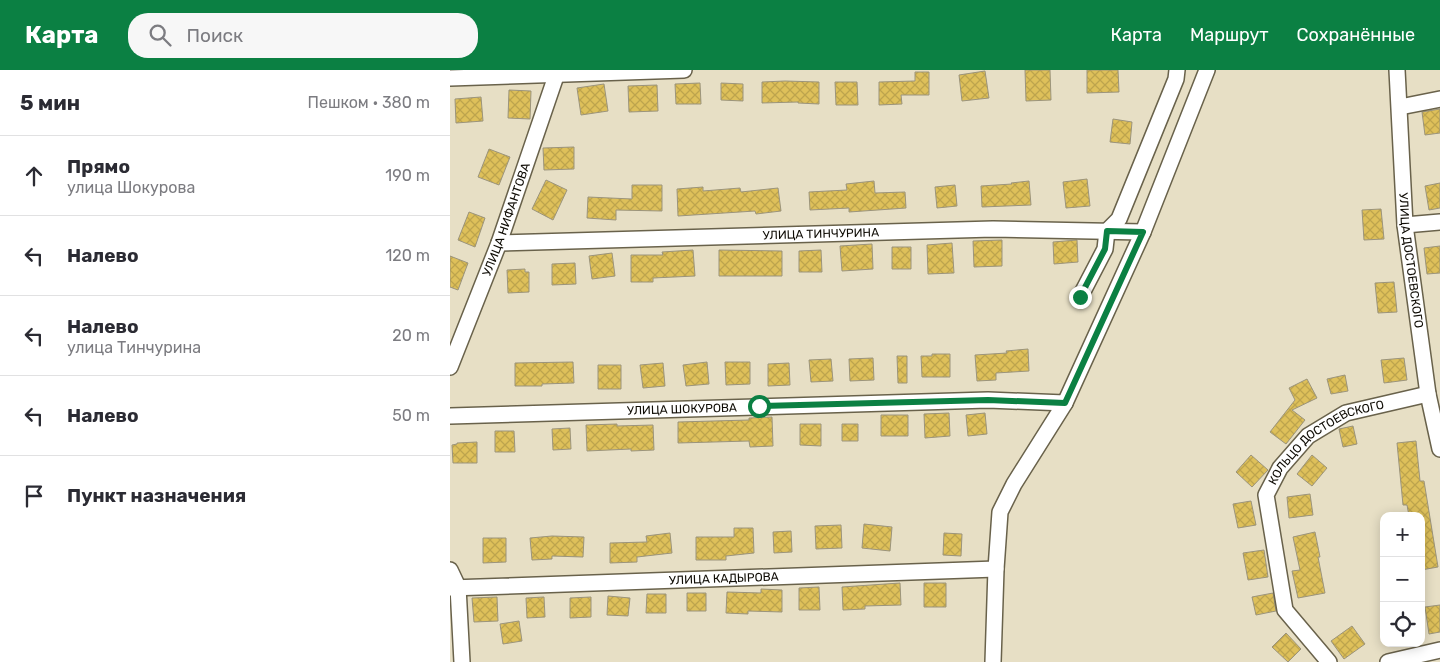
<!DOCTYPE html>
<html lang="ru">
<meta charset="utf-8">
<style>
:root{--surface:#fff;--page:#f7f7f7;--text:#2b2b33;--muted:#7c7c81;--line:#e1e1e2;--accent:#0b8043}
body{margin:0;font-family:Rubik,sans-serif;background:var(--page);color:var(--text)}
.controls{position:absolute;right:15px;bottom:15px;display:grid;overflow:hidden;border-radius:10px;box-shadow:0 2px 12px #0003}
.controls button{width:45px;height:45px;display:grid;place-items:center;padding:0;border:0;border-bottom:1px solid var(--line);background:var(--surface);color:var(--text);font:25px sans-serif}
.stop{position:absolute;width:15px;height:15px;margin:-11px;border:4px solid #0b8043;border-radius:50%;background:#fff}
.stop.end{background:#0b8043;border-color:#fff;box-shadow:0 1px 5px #0008}
.list{margin:0;padding:0;list-style:none}
h2{display:flex;justify-content:space-between;align-items:center;height:65px;margin:0;padding:0 20px;font-size:21px}
h2 small{font-size:16px;font-weight:400;color:var(--muted)}
.list li{display:grid;grid-template-columns:32px 1fr auto;gap:15px;align-items:center;box-sizing:border-box;height:80px;padding:0 20px;border-top:1px solid var(--line)}
.list b{display:block;font-size:19px;white-space:nowrap}
.list p{margin:0;font-size:16px;white-space:nowrap;color:var(--muted)}
.list em{font-size:16px;font-style:normal;color:var(--muted)}
.icon{flex:none;width:28px;height:28px;fill:none;stroke:currentColor;stroke-width:2;stroke-linecap:round;stroke-linejoin:round}
.map{position:relative;flex:none;width:990px;height:592px;overflow:hidden}
header{display:flex;align-items:center;gap:30px;box-sizing:border-box;height:70px;padding:0 25px;background:var(--accent);color:#fff}
header strong{font-size:24px}
nav{display:flex;gap:28px;margin-inline-start:auto;font-size:18px}
.search{width:350px;height:45px;background:var(--page);display:flex;align-items:center;gap:12px;box-sizing:border-box;padding:0 18px;border-radius:20px;color:var(--muted);font-size:19px}
main{display:flex}
aside{flex:1;background:var(--surface)}
.map>svg:first-child{display:block}
.building{fill:url(#building-cross-hatch);stroke:#9b947c}
.lines{fill:none;stroke-linecap:round;stroke-linejoin:round}
.minor-casing{stroke:#69624b;stroke-width:18}
.minor{stroke:#fff;stroke-width:15}
.route{stroke:#0b8043;stroke-width:6}
.labels{text-anchor:middle;stroke-width:4;stroke-linejoin:round;paint-order:stroke}
.street-label{font-size:12px;fill:#0f0c05;stroke:#fff}
</style>
<header>
<strong>Карта</strong>
<div class="search"><svg class="icon" aria-label="search" viewBox="0 0 24 24"><circle cx="10" cy="10" r="6"/><path d="M15 15l6 6"/></svg>Поиск</div>
<nav><a>Карта</a><a>Маршрут</a><a>Сохранённые</a></nav>
</header>
<main>
<aside>
<h2>5 мин<small>Пешком · 380 m</small></h2>
<ul class="list">
<li><svg class="icon" aria-label="ahead" viewBox="0 0 24 24"><path d="M12 20V5M6 11l6-6 6 6"/></svg><div><b>Прямо</b><p>улица Шокурова</p></div><em>190 m</em></li>
<li><svg class="icon" aria-label="left" viewBox="0 0 24 24"><path d="M17 20v-9H6M10 6l-5 5 5 5"/></svg><div><b>Налево</b></div><em>120 m</em></li>
<li><svg class="icon" aria-label="left" viewBox="0 0 24 24"><path d="M17 20v-9H6M10 6l-5 5 5 5"/></svg><div><b>Налево</b><p>улица Тинчурина</p></div><em>20 m</em></li>
<li><svg class="icon" aria-label="left" viewBox="0 0 24 24"><path d="M17 20v-9H6M10 6l-5 5 5 5"/></svg><div><b>Налево</b></div><em>50 m</em></li>
<li><svg class="icon" aria-label="arrive" viewBox="0 0 24 24"><path d="M6 21V4h12l-3 4 3 4H6"/></svg><div><b>Пункт назначения</b></div></li>
</ul>
</aside>
<div class="map">
<svg width="990" height="592" viewBox="0 0 990 592">
<defs>
<pattern id="building-cross-hatch" width="8" height="8" patternUnits="userSpaceOnUse" patternTransform="scale(1.25)"><rect width="8" height="8" fill="#dec05a"/><path d="M0 0l8 8M0 8l8-8" fill="none" stroke="#bda44d"/></pattern>
</defs>
<rect width="100%" height="100%" fill="#e7dfc5"/>
<path class="building" d="M575,0H600L601,30L576,31Z
M637,0H668L669,22L637,23Z
M535,1L539,28L512,31L509,5Z
M465,2H479V25H451L452,34L429,35V12L465,11Z
M335,11L369,12V34L348,33V32L312,33V12Z
M385,12H407L408,35H386Z
M250,13L251,34H226L225,14Z
M271,13L293,14V31L271,30Z
M154,14L158,41L131,45L127,18Z
M207,15L208,41L179,42L178,16Z
M59,20L81,21L80,49L58,48Z
M31,27L33,51L6,53L5,29Z
M990,39V63L975,65L972,42Z
M663,49L682,52L680,74L660,72Z
M124,77V99L94,100L93,78Z
M39,79L60,87L49,115L28,107Z
M637,109L640,136L616,138L613,112Z
M96,110L117,120L103,150L82,139Z
M424,111L425,123L455,122L456,138L399,142V138L360,140L359,122L397,120L396,114Z
M579,111L581,135L532,137L531,116L562,114L561,113Z
M990,113V138L979,140L975,116Z
M182,115H212V141L166,140V150L137,148L138,127L182,129Z
M505,115L507,136L487,138L485,117Z
M253,117V121L290,118L291,122L328,118L331,141L306,144L305,141L228,146L227,119Z
M931,139L934,169L914,170L912,140Z
M19,142L35,148L25,177L8,170Z
M552,170V196L524,197L523,171Z
M627,170L628,192L604,194L603,172Z
M502,173L504,203L478,204L477,175Z
M422,174L423,199L392,201L390,176Z
M990,176V203L977,204L974,178Z
M442,177H461V199H442Z
M243,180L245,206L203,208V212H181V185H213L212,182Z
M269,180L332,181V206H269Z
M371,180L372,202H349V181Z
M162,183L165,206L142,209L139,186Z
M0,186L18,193L8,220L0,217Z
M125,193L126,214L102,215V194Z
M75,199V202H79V222L58,223L57,200Z
M944,212L947,242L928,243L925,213Z
M578,279L579,301L546,303V310L527,311L525,285L557,283L556,281Z
M482,284H500V307H472L471,286H482Z
M447,286H457V313H448Z
M423,288L424,310L400,311L399,289Z
M954,288L957,310L934,313L931,290Z
M381,289L383,311L361,312L359,290Z
M123,292L124,313L92,314V316H65V293Z
M257,292L259,314L236,316L233,295Z
M275,292H300V314L276,315Z
M213,293L215,316L193,318L190,295Z
M339,293L340,315L318,316V294Z
M148,295H171V319H148Z
M895,305L898,321L881,324L877,309Z
M857,309L867,328L842,340L855,350L836,374L820,362L845,330L839,318Z
M499,343L500,366L475,368L474,344Z
M535,343L537,364L518,366L516,345Z
M431,345H458V366H431Z
M322,347L323,376L300,377L299,371L228,373V352L299,350V348Z
M167,354V356L203,355L204,380L181,381V379L137,381L136,355Z
M350,354H371V376L350,375Z
M392,354H408V371H392Z
M903,356L907,374L893,377L889,359Z
M120,358L121,379L103,380L102,359Z
M45,361H64L65,382H45Z
M966,371L970,411H974L988,497L971,500V446H959L957,435H953L947,373Z
M27,372V393H3L2,375L7,374V373Z
M801,385L818,400L802,417L786,402Z
M862,385L877,398L862,416L847,404Z
M860,424L863,445L839,448L837,427Z
M801,431L806,455L788,458L783,434Z
M414,454L442,457L440,481L412,478Z
M391,455L392,478L366,479L365,456Z
M284,458H303L304,483L276,486V490H246V467H284Z
M341,461L342,482L324,483L323,462Z
M865,462L870,487H868L875,523L848,528L842,501L850,500L843,467Z
M220,463L222,483L187,487V492L160,493V473L197,472L196,466Z
M494,463L512,464L511,486L493,485Z
M102,466L134,467L133,487L102,486V489L82,490L80,468Z
M33,468H56V492L33,493Z
M814,480L818,507L798,510L793,483Z
M450,513L451,535L415,536V539L393,540L392,517Z
M474,513H496V537H474Z
M369,517L370,540H349V518Z
M311,519L332,520V542L298,541V544L276,543L277,522L311,523Z
M237,523H256V541H237Z
M823,523L826,541L806,545L802,527Z
M197,524H216V543H196Z
M158,526L180,528L178,546L157,545Z
M47,527L48,551L24,552L22,528Z
M94,527L95,547L77,548L76,528Z
M141,527V547L120,548V528Z
M990,535V562L979,564L975,537Z
M69,551L72,571L53,574L50,554Z
M902,556L915,574L894,589L881,571Z
M836,563L851,579L838,592L822,577Z"/>
<g class="lines">
<defs>
<g id="minor">
<path id="s1" d="M947,0L955,155L978,324L990,379"/>
<path d="M0,8L234,0"/>
<path d="M950,37L990,29"/>
<path d="M955,155L990,152"/>
<path id="s2" d="M49,173L543,159L693,162"/>
<path d="M630,227L655,179L657,161L669,149L726,9L727,0"/>
<path id="s3" d="M0,297L49,173L108,0"/>
<path id="s4" d="M0,346L538,330L615,333"/>
<path d="M0,500L8,517L12,592"/>
<path id="s5" d="M0,518L546,499"/>
<path d="M543,592L546,499L550,442L564,414L615,333L693,162L757,0"/>
<path id="s6" d="M879,592L835,540L816,425L830,398L858,366L896,343L978,324"/>
<path d="M938,592L990,580"/>
</g>
</defs>
<use href="#minor" class="minor-casing"/>
<use href="#minor" class="minor"/>
</g>
<g class="lines">
<path class="route" d="M309,336L538,330L615,333L693,162L657,161L655,179L630,227"/>
</g>
<g class="labels">
<g class="street-label">
<text dy="4" stroke="none"><textPath href="#s3" startOffset="158">УЛИЦА НИФАНТОВА</textPath></text>
<text dy="4" stroke="none"><textPath href="#s2" startOffset="322">УЛИЦА ТИНЧУРИНА</textPath></text>
<text dy="4" stroke="none"><textPath href="#s1" startOffset="191">УЛИЦА ДОСТОЕВСКОГО</textPath></text>
<text dy="4" stroke="none"><textPath href="#s4" startOffset="232">УЛИЦА ШОКУРОВА</textPath></text>
<text dy="4" stroke="none"><textPath href="#s6" startOffset="269">КОЛЬЦО ДОСТОЕВСКОГО</textPath></text>
<text dy="4" stroke="none"><textPath href="#s5" startOffset="274">УЛИЦА КАДЫРОВА</textPath></text>
</g>
</g>
</svg>
<div class="controls">
<button>+</button>
<button>−</button>
<button><svg class="icon" aria-label="locate" viewBox="0 0 24 24"><circle cx="12" cy="12" r="6"/><path d="M12 2v4M12 18v4M2 12h4M18 12h4"/></svg></button>
</div>
<div class="stop" style="left:309px;top:336px"></div>
<div class="stop end" style="left:630px;top:227px"></div>
</div>
</main>
